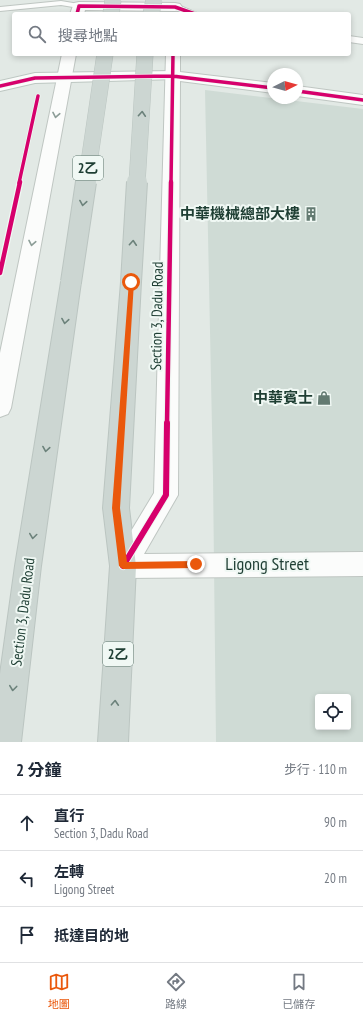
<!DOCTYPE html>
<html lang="zh-TW">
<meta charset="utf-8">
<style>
:root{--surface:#fff;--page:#f2f2f3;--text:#1f2937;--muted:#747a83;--line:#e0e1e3;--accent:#ea580c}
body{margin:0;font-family:"PT Sans Narrow","Noto Sans TC",sans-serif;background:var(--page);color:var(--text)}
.controls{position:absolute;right:12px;bottom:12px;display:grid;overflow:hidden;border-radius:4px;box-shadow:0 2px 6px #0003}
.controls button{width:36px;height:36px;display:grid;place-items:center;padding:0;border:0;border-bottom:1px solid var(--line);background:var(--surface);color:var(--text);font:20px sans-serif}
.compass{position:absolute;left:267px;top:68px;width:36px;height:36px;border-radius:50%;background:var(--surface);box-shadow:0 2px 6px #0003;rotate:85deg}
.stop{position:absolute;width:12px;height:12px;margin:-9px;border:3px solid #ea580c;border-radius:50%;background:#fff}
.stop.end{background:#ea580c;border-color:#fff;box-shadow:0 1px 4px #0008}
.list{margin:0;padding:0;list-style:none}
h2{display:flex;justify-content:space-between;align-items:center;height:52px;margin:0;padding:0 16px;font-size:17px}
h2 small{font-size:13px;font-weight:400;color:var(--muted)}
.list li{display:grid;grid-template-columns:26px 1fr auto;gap:12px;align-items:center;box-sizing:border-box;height:56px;padding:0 16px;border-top:1px solid var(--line)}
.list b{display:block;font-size:15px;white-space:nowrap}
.list p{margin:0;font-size:13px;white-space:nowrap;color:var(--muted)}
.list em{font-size:13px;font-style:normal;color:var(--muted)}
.icon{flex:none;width:22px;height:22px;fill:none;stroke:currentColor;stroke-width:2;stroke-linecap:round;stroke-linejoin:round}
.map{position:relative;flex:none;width:363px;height:742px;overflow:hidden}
.search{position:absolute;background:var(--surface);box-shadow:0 2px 6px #0003;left:12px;right:12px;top:12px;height:44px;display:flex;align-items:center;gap:10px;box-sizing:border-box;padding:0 14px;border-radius:4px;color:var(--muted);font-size:15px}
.sheet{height:220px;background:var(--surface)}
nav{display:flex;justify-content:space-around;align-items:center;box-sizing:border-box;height:56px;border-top:1px solid var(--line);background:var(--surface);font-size:11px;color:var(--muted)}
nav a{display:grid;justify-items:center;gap:2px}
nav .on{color:var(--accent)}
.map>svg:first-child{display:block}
.built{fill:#cfdbd5;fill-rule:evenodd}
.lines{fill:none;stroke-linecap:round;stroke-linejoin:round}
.lane-casing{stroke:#bfc6c2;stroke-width:2}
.street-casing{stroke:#bfc6c2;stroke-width:2}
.secondary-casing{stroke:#bdc7c2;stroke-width:2}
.primary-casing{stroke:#bbc5c1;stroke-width:2}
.path{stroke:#bfcac6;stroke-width:2.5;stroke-dasharray:2 3;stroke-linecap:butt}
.lane{fill:#fbfcfb;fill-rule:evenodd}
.street{fill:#fbfcfb;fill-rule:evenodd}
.secondary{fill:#fbfcfb;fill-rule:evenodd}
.primary{fill:#ccd6d2;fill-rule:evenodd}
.primary-bridge-far1-casing{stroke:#bbc5c1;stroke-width:17;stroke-linecap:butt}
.primary-bridge-casing{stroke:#bbc5c1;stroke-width:22;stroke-linecap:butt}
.primary-bridge-far1{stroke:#ccd6d2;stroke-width:16}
.primary-bridge{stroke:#ccd6d2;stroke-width:20}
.cycleway-far2-casing{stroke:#f0f8f4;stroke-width:5}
.cycleway-far1-casing{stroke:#f0f8f4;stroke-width:7}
.cycleway-casing{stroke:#f0f8f4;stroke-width:8}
.cycleway-far2{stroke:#d6006c;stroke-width:3.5}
.cycleway-far1{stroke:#d6006c;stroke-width:4.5}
.cycleway{stroke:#d6006c;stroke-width:6}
.oneway{stroke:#6c827b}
.oneway2{stroke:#8c9d97}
.route{fill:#ea580c}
.labels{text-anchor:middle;stroke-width:4;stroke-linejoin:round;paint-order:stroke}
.shield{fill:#f0f8f4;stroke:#5d766d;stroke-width:1}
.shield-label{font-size:14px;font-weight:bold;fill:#1e3e33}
.poi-label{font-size:15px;font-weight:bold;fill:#1e3e33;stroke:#f0f8f4;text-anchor:end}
.street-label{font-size:15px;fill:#1e3e33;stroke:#f0f8f4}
.near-street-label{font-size:18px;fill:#1e3e33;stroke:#f0f8f4}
</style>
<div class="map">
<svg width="363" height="742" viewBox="0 0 363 742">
<rect width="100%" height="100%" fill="#e2e9e5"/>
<path class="built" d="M205,90L363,109V742H216L213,476ZM318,697H348V727H318Z"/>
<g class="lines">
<defs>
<path id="lane" d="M61,1L79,4L83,6L79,8L61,5L0,11V7Z
M172,5H178L199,14H187L172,9Z
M349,36L363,38V44L349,42Z"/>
<path id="street" d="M79,2L175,3L180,4L182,7L180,10L175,11L85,10L84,14H70L74,3Z
M62,54H76L11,408L8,414L0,417V353Z
M166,54H180V72L273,83V93L180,81L178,495L144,554L363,552V576L123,578L114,574L110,566L154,493Z
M297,86L363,95V105L297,96Z"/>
<path id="secondary" d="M172,71L177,73L180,76L177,79L35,83L0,91V81L35,73Z"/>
<path id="primary" d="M71,275L78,277L81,282L41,566L21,742H0V674L15,566L61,282L64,277Z
M131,275L138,277L141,282L129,508L136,566L128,742H98L110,566L103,508L121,282L124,277Z"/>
</defs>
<use href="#lane" class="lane-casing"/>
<use href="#street" class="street-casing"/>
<use href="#secondary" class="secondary-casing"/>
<use href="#primary" class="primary-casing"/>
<path class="path" d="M0,273L5,249"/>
<use href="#lane" class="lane"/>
<use href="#street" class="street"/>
<use href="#secondary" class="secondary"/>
<use href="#primary" class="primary"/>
<defs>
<path id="primary-bridge-far1" d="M111,14L113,0
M151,14L154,0
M86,183L105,54
M137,183L145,54"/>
<path id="primary-bridge" d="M71,282L86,182
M131,282L137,182"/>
</defs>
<use href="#primary-bridge-far1" class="primary-bridge-far1-casing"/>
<use href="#primary-bridge" class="primary-bridge-casing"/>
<use href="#primary-bridge-far1" class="primary-bridge-far1"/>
<use href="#primary-bridge" class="primary-bridge"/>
<defs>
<path id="cycleway-far2" d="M77,14L79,6L175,7L195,14
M0,86L35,78L172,76L273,88
M297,91L363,100
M19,183L38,96
M171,183L173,54"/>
<path id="cycleway-far1" d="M0,273L20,182
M167,424L171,182"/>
<path id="cycleway" d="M123,566L166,495L167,423"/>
</defs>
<use href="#cycleway-far2" class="cycleway-far2-casing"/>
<use href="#cycleway-far1" class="cycleway-far1-casing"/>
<use href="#cycleway" class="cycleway-casing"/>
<use href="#cycleway-far2" class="cycleway-far2"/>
<use href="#cycleway-far1" class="cycleway-far1"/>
<use href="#cycleway" class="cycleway"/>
</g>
<defs><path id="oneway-chevron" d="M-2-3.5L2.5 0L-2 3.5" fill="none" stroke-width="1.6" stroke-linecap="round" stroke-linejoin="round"/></defs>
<g class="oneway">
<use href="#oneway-chevron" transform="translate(142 114) rotate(-86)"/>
<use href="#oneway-chevron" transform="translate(83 203) rotate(99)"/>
<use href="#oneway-chevron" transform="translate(133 243) rotate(-86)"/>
<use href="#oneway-chevron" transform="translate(65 321) rotate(99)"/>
<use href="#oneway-chevron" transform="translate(46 449) rotate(99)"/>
<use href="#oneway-chevron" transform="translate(33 536) rotate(98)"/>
<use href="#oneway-chevron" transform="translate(13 688) rotate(97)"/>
<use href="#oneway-chevron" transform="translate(115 703) rotate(-87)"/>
</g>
<g class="oneway2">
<use href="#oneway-chevron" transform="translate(56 115) rotate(101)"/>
<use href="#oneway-chevron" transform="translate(32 243) rotate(101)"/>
</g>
<path class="route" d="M129,281L134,282L120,508L127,562L196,561L200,564L196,568L123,569L119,566L112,508Z"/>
<defs>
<symbol id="building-bare" viewBox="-9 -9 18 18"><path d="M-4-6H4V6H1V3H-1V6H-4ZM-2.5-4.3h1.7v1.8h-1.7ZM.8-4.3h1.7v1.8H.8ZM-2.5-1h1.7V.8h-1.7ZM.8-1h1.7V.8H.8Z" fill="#637a71" stroke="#f0f8f4" stroke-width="2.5" paint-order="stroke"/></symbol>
<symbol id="shop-bare" viewBox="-9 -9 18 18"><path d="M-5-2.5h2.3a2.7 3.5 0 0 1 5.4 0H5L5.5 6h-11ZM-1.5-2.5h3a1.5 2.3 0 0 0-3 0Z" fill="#637a71" stroke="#f0f8f4" stroke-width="2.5" paint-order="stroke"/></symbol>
</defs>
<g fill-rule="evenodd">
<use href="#building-bare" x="301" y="204" width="20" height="20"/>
<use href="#shop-bare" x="314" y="388" width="20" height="20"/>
</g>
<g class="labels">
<g class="shield">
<rect x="73" y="156" width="30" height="24" rx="3"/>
<rect x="103" y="642" width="30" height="24" rx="3"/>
</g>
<g class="shield-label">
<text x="88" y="173">2乙</text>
<text x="118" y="659">2乙</text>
</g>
<g class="poi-label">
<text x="300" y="219">中華機械總部大樓</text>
<text x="313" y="403">中華賓士</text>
</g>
<g class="street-label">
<text transform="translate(157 316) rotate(-89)" y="5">Section 3, Dadu Road</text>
<text transform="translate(23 612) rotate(-83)" y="5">Section 3, Dadu Road</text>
</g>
<g class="near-street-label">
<text x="267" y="570">Ligong Street</text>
</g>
</g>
</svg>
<div class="controls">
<button><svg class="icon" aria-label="locate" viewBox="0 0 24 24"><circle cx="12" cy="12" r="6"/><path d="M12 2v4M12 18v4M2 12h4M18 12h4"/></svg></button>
</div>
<svg class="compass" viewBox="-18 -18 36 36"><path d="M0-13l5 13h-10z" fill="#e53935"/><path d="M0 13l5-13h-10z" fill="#747a83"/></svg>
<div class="stop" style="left:131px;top:282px"></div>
<div class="stop end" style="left:196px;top:564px"></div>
<div class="search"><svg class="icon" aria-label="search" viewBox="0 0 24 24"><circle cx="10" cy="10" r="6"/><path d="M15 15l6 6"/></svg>搜尋地點</div>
</div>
<section class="sheet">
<h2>2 分鐘<small>步行 · 110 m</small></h2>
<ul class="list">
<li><svg class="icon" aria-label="ahead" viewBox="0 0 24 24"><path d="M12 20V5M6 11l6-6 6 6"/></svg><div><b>直行</b><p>Section 3, Dadu Road</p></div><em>90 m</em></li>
<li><svg class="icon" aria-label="left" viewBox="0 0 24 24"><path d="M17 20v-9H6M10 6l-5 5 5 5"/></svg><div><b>左轉</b><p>Ligong Street</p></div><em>20 m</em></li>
<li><svg class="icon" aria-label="arrive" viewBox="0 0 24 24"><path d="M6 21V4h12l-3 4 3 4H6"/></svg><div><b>抵達目的地</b></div></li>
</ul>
</section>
<nav>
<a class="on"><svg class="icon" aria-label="map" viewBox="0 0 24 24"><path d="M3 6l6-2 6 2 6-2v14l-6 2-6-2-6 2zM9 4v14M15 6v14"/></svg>地圖</a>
<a><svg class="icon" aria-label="directions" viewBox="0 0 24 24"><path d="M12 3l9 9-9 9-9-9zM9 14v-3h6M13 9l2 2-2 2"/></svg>路線</a>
<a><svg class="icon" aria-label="saved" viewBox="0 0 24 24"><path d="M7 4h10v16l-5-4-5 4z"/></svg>已儲存</a>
</nav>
